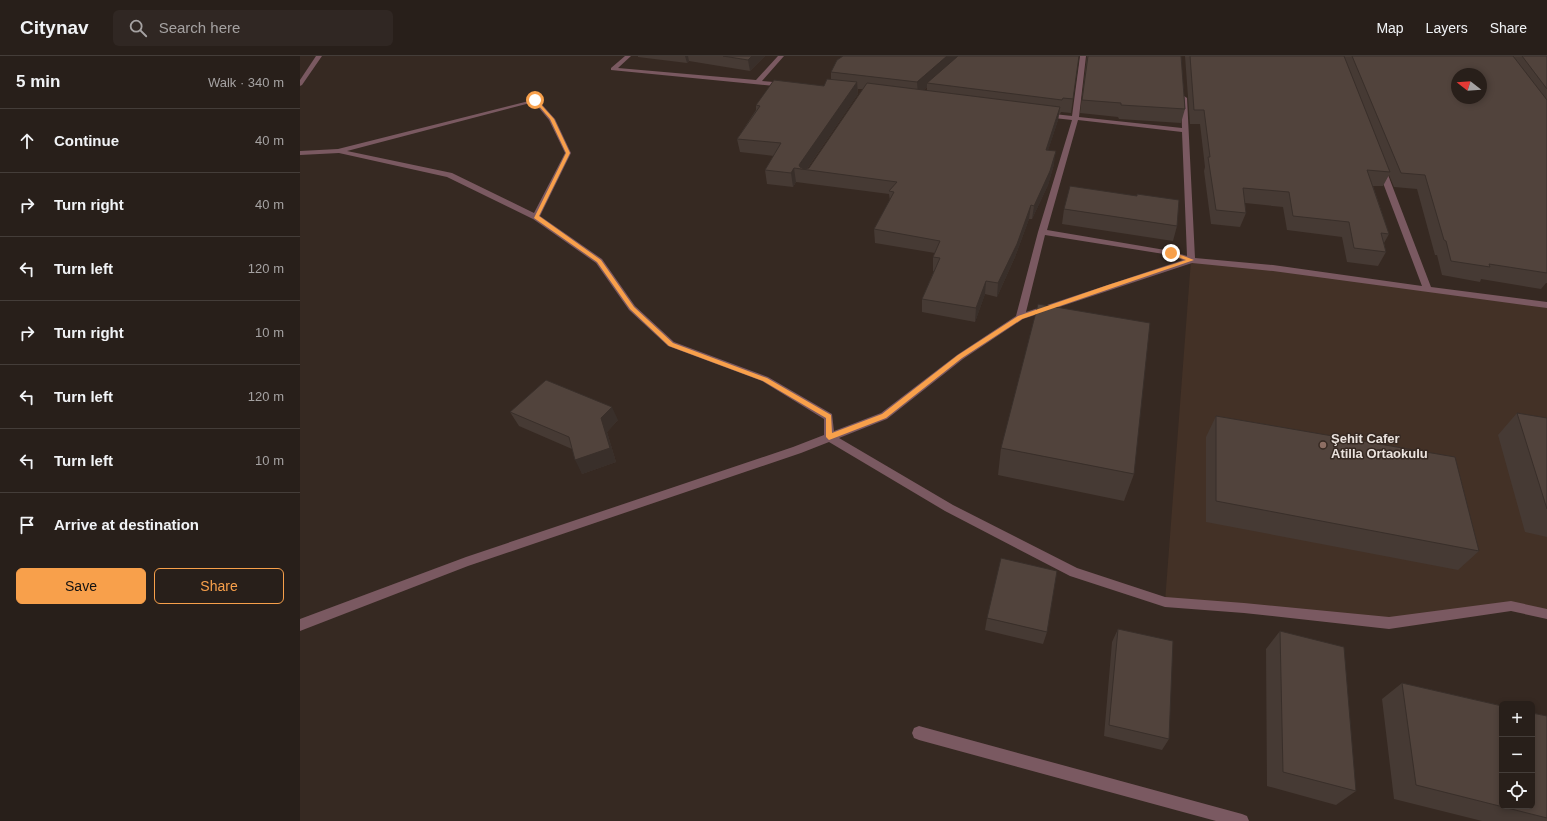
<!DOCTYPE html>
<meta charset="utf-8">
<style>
:root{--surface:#281f1a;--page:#302723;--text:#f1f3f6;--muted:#a5a2a2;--line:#443d39;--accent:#f8a04b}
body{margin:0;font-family:Arial,sans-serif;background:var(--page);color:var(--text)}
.controls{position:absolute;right:12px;bottom:12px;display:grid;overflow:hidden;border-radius:6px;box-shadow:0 2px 6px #0003}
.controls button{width:36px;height:36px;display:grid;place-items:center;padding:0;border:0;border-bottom:1px solid var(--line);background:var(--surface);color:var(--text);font:20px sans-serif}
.compass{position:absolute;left:1151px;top:12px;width:36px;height:36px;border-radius:50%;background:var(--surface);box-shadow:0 2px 6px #0003;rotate:287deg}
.stop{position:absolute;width:12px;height:12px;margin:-9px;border:3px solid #f8a04b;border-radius:50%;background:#fff}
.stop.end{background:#f8a04b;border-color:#fff;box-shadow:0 1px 4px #0008}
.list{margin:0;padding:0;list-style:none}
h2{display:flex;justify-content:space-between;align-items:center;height:52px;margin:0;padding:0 16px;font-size:17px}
h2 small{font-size:13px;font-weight:400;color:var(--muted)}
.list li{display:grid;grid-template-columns:26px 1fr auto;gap:12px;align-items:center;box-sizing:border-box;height:64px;padding:0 16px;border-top:1px solid var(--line)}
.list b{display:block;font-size:15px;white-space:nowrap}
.list em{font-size:13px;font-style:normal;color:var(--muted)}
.actions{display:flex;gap:8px;padding:12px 16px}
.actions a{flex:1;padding:9px 0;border:1px solid var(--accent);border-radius:6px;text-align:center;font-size:14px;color:var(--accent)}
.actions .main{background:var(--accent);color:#111}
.icon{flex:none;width:22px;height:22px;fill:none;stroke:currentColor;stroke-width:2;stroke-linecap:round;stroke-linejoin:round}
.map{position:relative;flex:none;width:1247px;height:765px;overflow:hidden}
header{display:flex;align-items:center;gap:24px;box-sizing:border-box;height:56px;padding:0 20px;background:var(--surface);border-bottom:1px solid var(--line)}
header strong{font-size:19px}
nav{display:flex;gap:22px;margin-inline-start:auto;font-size:14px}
.search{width:280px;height:36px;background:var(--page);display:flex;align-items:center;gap:10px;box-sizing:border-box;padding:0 14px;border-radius:6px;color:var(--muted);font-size:15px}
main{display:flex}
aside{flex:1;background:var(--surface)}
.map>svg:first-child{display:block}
.built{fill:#433126}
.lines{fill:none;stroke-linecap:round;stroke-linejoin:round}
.minor{fill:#7a5961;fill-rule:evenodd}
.wall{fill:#463a34;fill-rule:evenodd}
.shaded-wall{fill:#392f2a}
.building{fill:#51433c;stroke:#392f2a;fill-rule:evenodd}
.route{fill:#f8a04b}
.education-dot{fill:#8d6e63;stroke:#362922;stroke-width:1.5}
.labels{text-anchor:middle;stroke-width:3;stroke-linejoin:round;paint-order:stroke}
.poi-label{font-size:13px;font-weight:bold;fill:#eae2dd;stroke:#362922;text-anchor:start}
</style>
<header>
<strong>Citynav</strong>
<div class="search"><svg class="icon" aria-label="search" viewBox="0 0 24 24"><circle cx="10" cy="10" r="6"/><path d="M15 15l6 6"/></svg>Search here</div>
<nav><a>Map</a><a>Layers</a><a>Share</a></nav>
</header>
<main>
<aside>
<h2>5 min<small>Walk · 340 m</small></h2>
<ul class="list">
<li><svg class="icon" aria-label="ahead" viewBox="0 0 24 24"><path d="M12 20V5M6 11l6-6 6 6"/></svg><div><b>Continue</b></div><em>40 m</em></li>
<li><svg class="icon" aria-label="right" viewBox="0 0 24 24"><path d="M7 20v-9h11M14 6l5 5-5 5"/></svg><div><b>Turn right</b></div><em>40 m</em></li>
<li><svg class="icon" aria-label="left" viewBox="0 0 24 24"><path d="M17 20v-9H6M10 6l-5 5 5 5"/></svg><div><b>Turn left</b></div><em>120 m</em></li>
<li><svg class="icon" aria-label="right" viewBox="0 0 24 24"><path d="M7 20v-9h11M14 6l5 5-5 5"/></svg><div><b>Turn right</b></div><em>10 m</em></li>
<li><svg class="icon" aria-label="left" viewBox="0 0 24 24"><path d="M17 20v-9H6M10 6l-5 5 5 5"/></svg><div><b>Turn left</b></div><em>120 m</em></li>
<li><svg class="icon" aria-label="left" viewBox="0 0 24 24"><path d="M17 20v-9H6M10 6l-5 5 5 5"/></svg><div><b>Turn left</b></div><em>10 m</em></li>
<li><svg class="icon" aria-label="arrive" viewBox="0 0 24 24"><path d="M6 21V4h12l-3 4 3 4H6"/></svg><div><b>Arrive at destination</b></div></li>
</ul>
<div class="actions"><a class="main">Save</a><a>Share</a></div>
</aside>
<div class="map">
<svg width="1247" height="765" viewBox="0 0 1247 765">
<rect width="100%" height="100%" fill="#362922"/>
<path class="built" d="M891,204L1247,249V558L1211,550L1089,567L865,546Z"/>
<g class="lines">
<path class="minor" d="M16,0H22L2,29L0,30V24Z
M325,0H331L318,12L456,24L478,0H484L462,25L485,27L488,29L485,31L311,14V12Z
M780,0H786L779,61L882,72L881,42L884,40L887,42L895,202L973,209L1122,230L1077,111L1081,109L1085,111L1131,231L1247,246V252L973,215L892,207L723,263L663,303L587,363L539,382L653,449L777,512L865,541L944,547L1089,561L1211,545L1247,553V563L1211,555L1089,573L944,557L865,551L770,520L645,455L529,386L501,397L168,510L0,575V563L166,501L493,391L524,379V363L462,325L368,290L329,254L296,207L233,163L147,121L39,97L0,99V95L38,93L237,43L255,63L271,97L240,160L302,203L335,250L374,286L468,321L532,358L534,375L581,357L657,299L716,260L738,176L772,64L745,61L742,59L745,57L772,60ZM234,46L249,64L265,97L234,157L152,117L47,95ZM778,64L882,76L887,200L871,195L747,174ZM745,179L870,199L883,204L726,256Z
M619,670L942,758L947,760L949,765H916L619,684L614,682L612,677L614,672Z"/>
</g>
<path class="wall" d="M338,0H465L450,15L389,5L387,7L338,1Z
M787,0H881L885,53L881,67L819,63L818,61L780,57Z
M885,0H1247V227H1246L1241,233L1181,223L1180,226L1142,219L1137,199H1135L1117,133L1094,131L1089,119L1083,130H1073L1089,178L1084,187L1086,196L1078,210L1047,206L1042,181L987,174L983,151L945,147L946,157L940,171L911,168L904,115L905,111L900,68H890Z
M531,16L773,43L771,57L761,56L760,58H759L758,64L748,94L754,108L748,129L732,163H729L715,201L697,241L685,238L675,266L622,256V243L634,215H633V201L635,197L575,187L574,173L590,145L589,138L496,126L493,131L467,128L465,114L474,100L440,96L437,83L456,54V49L524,30L531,23ZM627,31V34H624ZM558,33H563L509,112L507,113L558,38Z
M764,153L877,170L873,185L762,168Z
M210,356L318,364L307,376L316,406L282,418L272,393L219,370Z
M1217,357L1247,362V481L1225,476L1198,379Z
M916,360L1179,495L1158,514L906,466V381Z
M701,392L834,418L824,445L698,419Z
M687,562L747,576L743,588L685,574Z
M818,573L869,683L862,694L804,680L812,586Z
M980,575L1056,735L1036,749L967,730L966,593Z
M1102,627L1247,660V765H1182L1094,743L1082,643Z"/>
<path class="shaded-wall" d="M385,0H388L389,5L387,7Z
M452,0H465L450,15L448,4Z
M647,0H662L627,27V31L618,39L617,26Z
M557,26L558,38L506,114L500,113L499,109Z
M760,51L758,64L744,107L746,94Z
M756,95L754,108L748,129L732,163L734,150Z
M494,112L496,126L493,131L491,117Z
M731,149L729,163L715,201L697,241L698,227Z
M686,225L685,238L675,266L676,252Z
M312,351L318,364L307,376L316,406L282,418L275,404L301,362Z"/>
<path class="building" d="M423,0H452L448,4Z
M543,0H647L617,26L531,16L537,4Z
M658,0H779L773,43L763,42L762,44L627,27Z
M788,0H881L885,53L821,49V47L782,44Z
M890,0H1044L1090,116L1067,114L1089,178L1081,177L1086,196L1054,192L1049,166L993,160L989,136L943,132L946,157L916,154L908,101H910L904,54H894Z
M1052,0H1213L1247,44V217L1189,208L1190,211L1151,205L1146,185L1144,184L1125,119L1101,117ZM1157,18H1181V42H1157Z
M1222,0H1247V33Z
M527,23L557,26L499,109L500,111L504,113L509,112L567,27L760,51L746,94L756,95L750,115L734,150L731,149L717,188L698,227L686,225L676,252L622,243L640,202L633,201L640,185L574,173L594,136L589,135L597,126L494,112L491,117L465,114L481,87L437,83L460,50L456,49L474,24L524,30Z
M770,130L837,140V138L879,144L877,170L764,153Z
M738,248L850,267L834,418L701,392Z
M246,324L312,351L301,362L310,392L275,404L269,381L210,356Z
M1217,357L1247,362V453Z
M916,360L1155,401L1179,495L916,445Z
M701,502L757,515L747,576L687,562Z
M818,573L873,585L869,683L809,669Z
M980,575L1044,591L1056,735L983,716Z
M1102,627L1202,650V750H1232V657L1247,660V762L1116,729Z"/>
<path class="route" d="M233,43H236L254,63L270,97L239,160L301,204L334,251L373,287L467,322L531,359L532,377L582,358L658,299L718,260L808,229L886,204L869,198V196H873L894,204L722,263L662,302L586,362L529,384L526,381V362L463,325L369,290L330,253L297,206L234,162L266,97L250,63Z"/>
<circle class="education-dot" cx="1023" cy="389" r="4"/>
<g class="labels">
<g class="poi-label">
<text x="1031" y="387">Şehit Cafer<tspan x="1031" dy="15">Atilla Ortaokulu</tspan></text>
</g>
</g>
</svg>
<div class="controls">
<button>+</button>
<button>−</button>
<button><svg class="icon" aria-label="locate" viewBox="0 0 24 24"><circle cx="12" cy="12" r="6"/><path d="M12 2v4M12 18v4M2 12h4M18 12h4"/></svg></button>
</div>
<svg class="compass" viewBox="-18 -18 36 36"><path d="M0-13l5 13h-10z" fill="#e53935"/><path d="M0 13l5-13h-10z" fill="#a5a2a2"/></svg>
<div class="stop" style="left:235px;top:44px"></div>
<div class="stop end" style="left:871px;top:197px"></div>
</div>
</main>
